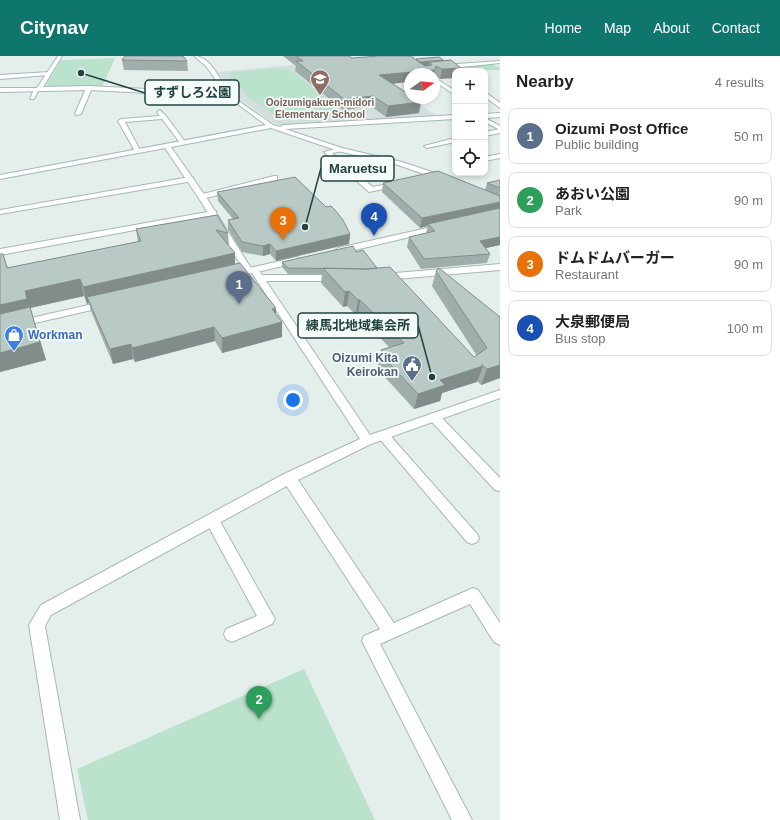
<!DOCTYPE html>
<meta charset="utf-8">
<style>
:root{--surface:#fff;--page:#f2f2f2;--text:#202124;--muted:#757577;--line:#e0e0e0;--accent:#0f766e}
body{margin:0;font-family:Arial,"Noto Sans JP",sans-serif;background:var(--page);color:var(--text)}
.controls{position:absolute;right:12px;top:12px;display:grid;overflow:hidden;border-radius:8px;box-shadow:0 2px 6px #0003}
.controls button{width:36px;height:36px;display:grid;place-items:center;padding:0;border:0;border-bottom:1px solid var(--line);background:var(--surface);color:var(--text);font:20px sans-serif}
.compass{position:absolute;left:404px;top:12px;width:36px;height:36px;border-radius:50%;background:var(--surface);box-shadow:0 2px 6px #0003;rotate:75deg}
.you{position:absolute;left:293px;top:344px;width:14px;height:14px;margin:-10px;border:3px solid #fff;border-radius:50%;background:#1a73e8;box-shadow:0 0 0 6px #1a73e833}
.badge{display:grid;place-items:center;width:26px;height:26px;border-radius:50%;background:var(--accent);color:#fff;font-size:13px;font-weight:700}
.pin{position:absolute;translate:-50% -33px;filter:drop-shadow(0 1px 2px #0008)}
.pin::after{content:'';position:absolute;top:21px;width:14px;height:12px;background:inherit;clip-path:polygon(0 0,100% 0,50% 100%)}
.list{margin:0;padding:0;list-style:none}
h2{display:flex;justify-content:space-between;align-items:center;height:52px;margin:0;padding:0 16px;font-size:17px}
h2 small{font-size:13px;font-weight:400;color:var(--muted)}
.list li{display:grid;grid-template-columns:26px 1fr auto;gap:12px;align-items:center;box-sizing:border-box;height:56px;margin:0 8px 8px;padding:0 8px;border:1px solid var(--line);border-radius:8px}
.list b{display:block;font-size:15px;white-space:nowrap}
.list p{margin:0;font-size:13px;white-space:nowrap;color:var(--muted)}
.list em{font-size:13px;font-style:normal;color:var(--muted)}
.icon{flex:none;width:22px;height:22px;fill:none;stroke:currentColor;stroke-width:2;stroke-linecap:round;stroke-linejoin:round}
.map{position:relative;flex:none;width:500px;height:764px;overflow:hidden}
header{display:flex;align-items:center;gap:24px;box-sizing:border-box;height:56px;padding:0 20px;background:var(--accent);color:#fff}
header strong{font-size:19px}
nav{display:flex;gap:22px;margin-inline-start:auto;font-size:14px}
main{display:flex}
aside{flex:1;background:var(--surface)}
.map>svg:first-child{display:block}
.built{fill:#d2dfdc}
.green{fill:#bbe2cd}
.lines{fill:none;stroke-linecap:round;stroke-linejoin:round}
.service-casing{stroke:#a6b8b5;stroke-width:2}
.minor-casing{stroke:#a6b8b5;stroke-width:2}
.tertiary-casing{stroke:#a6b8b5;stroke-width:2}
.service{fill:#fff;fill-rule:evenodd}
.minor{fill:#fff;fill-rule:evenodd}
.tertiary{fill:#fff;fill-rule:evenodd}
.wall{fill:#9faeaa}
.shaded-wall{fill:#828d8b}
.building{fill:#b9cac6;stroke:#828d8b}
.labels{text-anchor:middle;stroke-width:3.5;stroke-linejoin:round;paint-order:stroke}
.far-education-label{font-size:10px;font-weight:bold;fill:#785e54;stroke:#f5fbf9}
.shop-label{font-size:12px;font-weight:bold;fill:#366cbe;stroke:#f5fbf9;text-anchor:start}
.service-label{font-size:12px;font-weight:bold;fill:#4e5e75;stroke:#f5fbf9;text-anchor:end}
.leader{fill:none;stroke:#214340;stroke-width:1.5}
.callout-dot{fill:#214340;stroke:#f5fbf9;stroke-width:1.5}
.callout{fill:#f5fbf9;stroke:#214340;stroke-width:1.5}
.callout-label{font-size:13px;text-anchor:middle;font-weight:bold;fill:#214340}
</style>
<header>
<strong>Citynav</strong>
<nav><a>Home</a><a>Map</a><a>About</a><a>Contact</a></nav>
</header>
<main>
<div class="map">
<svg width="500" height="764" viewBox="0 0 500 764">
<rect width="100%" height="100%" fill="#e4efec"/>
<path class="built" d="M323,6L413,44L437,60L279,69L272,66L241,44L218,16Z"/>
<path class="green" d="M115,2L102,31H49L46,29L61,4Z
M492,8L500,12V14L455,15L434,18L427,14Z
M271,13H289L348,60L281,64L249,41L229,17Z
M304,613L375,764H88L77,713Z"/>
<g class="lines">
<defs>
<path id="service" d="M500,5V7L443,13L440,11L443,9Z
M50,16V18L48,19L0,23V19Z
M89,30L92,32L81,58L76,59L75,58L86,32Z
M39,31L42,33L38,35L34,43H30L34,33Z
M485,36L500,47V52L485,41Z
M160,54L166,60L186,87L181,88L162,63L125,66L141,96L136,97L118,65L121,63L160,60L157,56Z
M500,73V77L485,80V76Z
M455,82V86L427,92L424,90Z
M340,92L342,93V95L332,97L373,131L398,126L402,128L398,130L369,136L324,96Z
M500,98V102L485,105V101Z
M274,120H277V124L202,143L198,141L199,139Z
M190,121H193V125L0,158V154Z
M213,155H216V159L0,199V193Z
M434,357L438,358L500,422V435L495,434L430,364L428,361L430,358Z
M383,375L387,376L477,478L479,482L477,486L472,488L467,486L379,382L377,379L379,376Z
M289,417L294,418L394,567L473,532L478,534L500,567V589L494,586L470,548L380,588L472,764H452L362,585L364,580L380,573L284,426L283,422L284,418Z
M212,458L217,460L275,563L272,568L232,586L226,583L224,578L226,573L257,560L205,464L207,460Z"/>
<path id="minor" d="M58,0H62L43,31L89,30L225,37L206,10L194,0C211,0 220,25 230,37C239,47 261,60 273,69L280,71L283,69L455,59V63L285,73L342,92L402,106L447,121L448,123L444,125L398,109L338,95L271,72L171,91L206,141L251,212H257L262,219H337L341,222L337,225H266L370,379L500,334V342L371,388L294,426L51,559L45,570L80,764H60L29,569L41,549L284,418L360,383L252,217H246L198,141L165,92L0,123V119L266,69L228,41L89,34L0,36V32H37Z
M399,0H414L406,2L429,18H423L399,2Z
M434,21L455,35V39L434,25Z
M500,57V61L485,62V58Z
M485,62L500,70V74L485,66Z
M500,208V214L384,224L380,221L384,218Z"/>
<path id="tertiary" d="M441,169L445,171L444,173L338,198L334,195L338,192Z
M297,201L301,204L300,206L231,222L227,219L228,217Z
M106,245L109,246L111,248L109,250L0,275V269Z"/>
</defs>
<use href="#service" class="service-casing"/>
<use href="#minor" class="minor-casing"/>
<use href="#tertiary" class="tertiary-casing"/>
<use href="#service" class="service"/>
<use href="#minor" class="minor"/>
<use href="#tertiary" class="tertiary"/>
</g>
<path class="wall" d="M283,0H349L352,2L415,4L416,3L443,4H451L440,23L434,20V18L393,28L419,57L386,61L371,50L343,54L295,15L296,10Z
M122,4L187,5L188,15L124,14Z
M500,124V189L486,192L490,198L487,207L421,213L407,191L409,181L426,177L428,170L420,172L382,136L383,127L485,134L487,127Z
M217,136L350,178L349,188L276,205L270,198L263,200L242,196L228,173V164L233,163L218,145Z
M217,159L228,177L229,190L235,208L276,252V259L282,266V281L222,297L215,285L135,306L133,303L113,308L91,255L89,247L87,248L84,240L30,252L46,304L0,316L3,198L8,212L138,186L136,173Z
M356,196L377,212L474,301L477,300L432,230L436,215L500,261V322L481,329L477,325L442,337L440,345L414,353L382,318L383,315L378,309L381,294L389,291L358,259H356L347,250L343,251L321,227L322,218H288L282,211V206Z"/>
<path class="shaded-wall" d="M443,4L442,8L430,6L429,9H419L420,6Z
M436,10L434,19V18H410V26L377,29L379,19Z
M461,12L460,15H455V22L440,23L442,13Z
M373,40L371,50L343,54L344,43Z
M421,46L419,57L386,61L388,50Z
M500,146V154L428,168V170L420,172L422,162Z
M350,178L349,188L276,205V195Z
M500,181V189L477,194L480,185Z
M270,188V198L263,200V190Z
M235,197V214L87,241L89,247L87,248L83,231Z
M80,223L84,240L30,252L46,304L0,316V249L25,235Z
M349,235L347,250L343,251L345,236Z
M358,244H360L358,259H356Z
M276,252V267L272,253Z
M282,266V281L222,297V282Z
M214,271L215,285L135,306L132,292Z
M131,288L133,303L113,308L110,293Z
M500,309V322L481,329L487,313Z
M483,310L477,326L442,337L440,345L414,353L418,338L440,324Z"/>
<path class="building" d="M125,0H183L187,5L122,4Z
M296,0H349L352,2L379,0H410L425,10L432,9L430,6L451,4L461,12L442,13L436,10L435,14L379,19L410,39V42H415L421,46L388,50L373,40L344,43L296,5H303Z
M439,1L443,4L420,6L416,3Z
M438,115L500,140V146L422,162L383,127Z
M295,121L326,151L331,150L335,154L343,164L350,178L276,195L270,188L263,190L242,186L228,164L239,162L217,136Z
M500,124V132L487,127Z
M500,152V181L480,185L490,198L424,203L409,181L435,175L428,168Z
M217,159L228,177L216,174L235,197L83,231L80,223L25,235L27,243L0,249V198H3L7,212L141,185L136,173Z
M353,190L356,196L363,194L377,212L367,213L288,212L282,206Z
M240,207L276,252L272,253L282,266L222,282L214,271L132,292L131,288L110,293L87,241Z
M390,211L474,301L487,292L436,215L439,212L500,261V309L487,313L481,308L483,310L440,324L445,329L418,338L385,303L388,302L381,294L404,287L360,244H358L349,235L345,236L323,212L367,213Z
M30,251L40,286L0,297V258Z"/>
<defs>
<symbol id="school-pin" viewBox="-11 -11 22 30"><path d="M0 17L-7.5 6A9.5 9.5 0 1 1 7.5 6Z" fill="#8d6e63" stroke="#f5fbf9"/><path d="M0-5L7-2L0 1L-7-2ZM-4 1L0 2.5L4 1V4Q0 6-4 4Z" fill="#fff"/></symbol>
<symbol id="shop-pin" viewBox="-11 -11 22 30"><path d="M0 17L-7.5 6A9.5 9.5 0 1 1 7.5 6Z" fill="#3f7fe0" stroke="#f5fbf9"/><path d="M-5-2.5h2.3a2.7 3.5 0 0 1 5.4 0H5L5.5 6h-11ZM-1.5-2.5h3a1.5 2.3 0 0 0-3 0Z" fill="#fff"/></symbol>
<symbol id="civic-pin" viewBox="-11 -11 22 30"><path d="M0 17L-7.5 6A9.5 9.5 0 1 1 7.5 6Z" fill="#5c6f8a" stroke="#f5fbf9"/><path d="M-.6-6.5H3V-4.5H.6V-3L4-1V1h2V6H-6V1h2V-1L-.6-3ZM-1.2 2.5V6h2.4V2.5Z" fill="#fff"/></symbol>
</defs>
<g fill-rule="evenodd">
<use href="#school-pin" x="309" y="12" width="22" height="30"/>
<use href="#shop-pin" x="3" y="268" width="22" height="30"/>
<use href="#civic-pin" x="401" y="298" width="22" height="30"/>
</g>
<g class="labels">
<g class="far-education-label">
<text x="320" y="50">Ooizumigakuen-midori<tspan x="320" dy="12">Elementary School</tspan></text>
</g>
<g class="shop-label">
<text x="28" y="283">Workman</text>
</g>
<g class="service-label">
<text x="398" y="306">Oizumi Kita<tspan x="398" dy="14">Keirokan</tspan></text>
</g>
</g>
<path class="leader" d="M81 17L145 37M305 171L321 112M432 321L418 269"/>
<g class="callout-dot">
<circle cx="81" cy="17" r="4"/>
<circle cx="305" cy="171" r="4"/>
<circle cx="432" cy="321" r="4"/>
</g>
<g class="callout">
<rect x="145" y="24" width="94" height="25" rx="4"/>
<rect x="321" y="100" width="73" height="25" rx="4"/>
<rect x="298" y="257" width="120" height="25" rx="4"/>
</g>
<g class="callout-label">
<text x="192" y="41">すずしろ公園</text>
<text x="358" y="117">Maruetsu</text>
<text x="358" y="274">練馬北地域集会所</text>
</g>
</svg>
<div class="controls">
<button>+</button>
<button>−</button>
<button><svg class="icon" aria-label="locate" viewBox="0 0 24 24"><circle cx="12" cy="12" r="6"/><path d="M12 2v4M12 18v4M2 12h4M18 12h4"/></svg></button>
</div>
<svg class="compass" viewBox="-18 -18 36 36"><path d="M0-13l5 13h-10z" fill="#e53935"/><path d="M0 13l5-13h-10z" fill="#757577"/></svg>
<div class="you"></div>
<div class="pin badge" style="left:239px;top:248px;background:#5c6f8a">1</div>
<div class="pin badge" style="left:259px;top:663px;background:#2e9e5b">2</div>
<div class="pin badge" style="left:283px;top:184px;background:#e8710a">3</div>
<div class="pin badge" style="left:374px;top:180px;background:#1a4fb4">4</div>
</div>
<aside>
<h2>Nearby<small>4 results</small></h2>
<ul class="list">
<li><span class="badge" style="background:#5c6f8a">1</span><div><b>Oizumi Post Office</b><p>Public building</p></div><em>50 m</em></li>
<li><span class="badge" style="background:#2e9e5b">2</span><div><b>あおい公園</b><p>Park</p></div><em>90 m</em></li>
<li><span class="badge" style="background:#e8710a">3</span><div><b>ドムドムバーガー</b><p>Restaurant</p></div><em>90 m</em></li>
<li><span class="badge" style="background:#1a4fb4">4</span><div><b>大泉郵便局</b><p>Bus stop</p></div><em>100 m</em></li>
</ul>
</aside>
</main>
